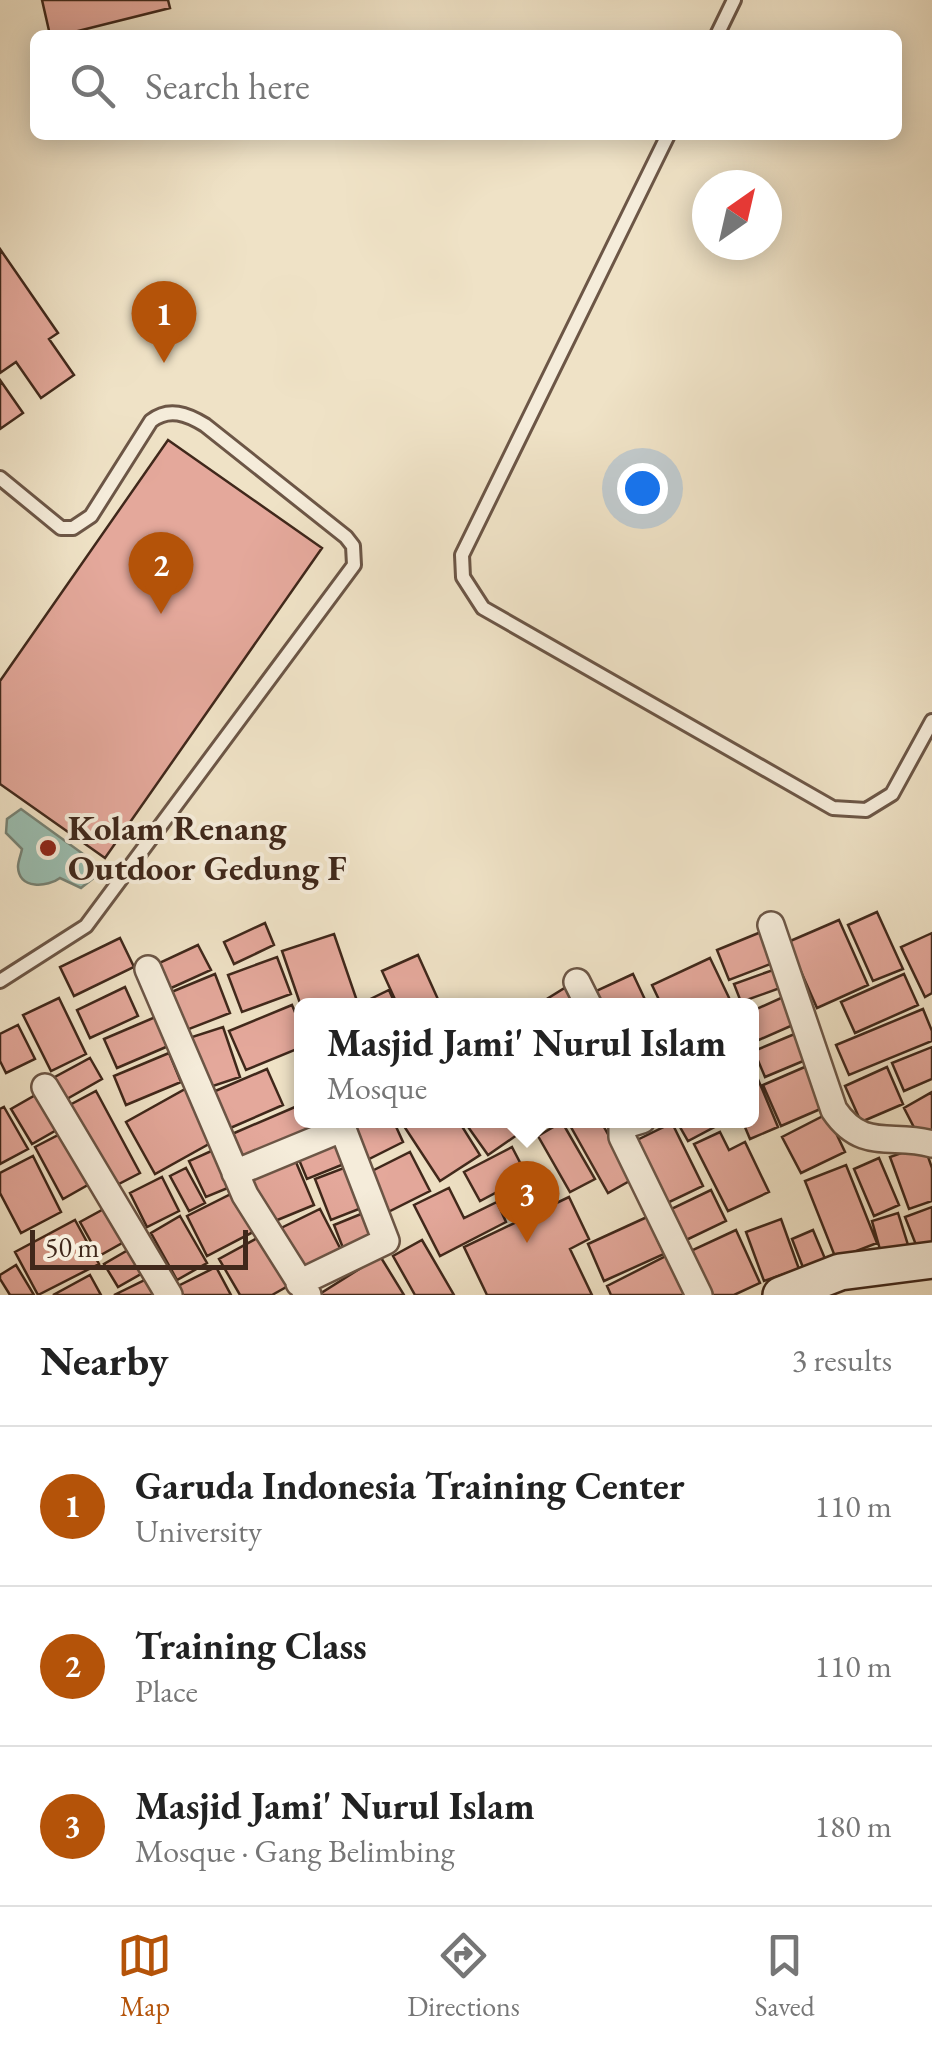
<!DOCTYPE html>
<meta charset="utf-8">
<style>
:root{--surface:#fff;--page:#f6f6f6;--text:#222;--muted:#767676;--line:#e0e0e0;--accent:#b45309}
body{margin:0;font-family:"EB Garamond",serif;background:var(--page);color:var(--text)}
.compass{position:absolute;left:692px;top:170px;width:90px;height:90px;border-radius:50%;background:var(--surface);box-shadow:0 5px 25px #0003;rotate:34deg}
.scale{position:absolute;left:30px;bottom:25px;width:218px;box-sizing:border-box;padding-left:10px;border:5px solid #40281b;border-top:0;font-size:28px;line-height:35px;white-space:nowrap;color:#40281b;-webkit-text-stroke:8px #f5ecda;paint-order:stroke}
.you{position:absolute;left:642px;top:488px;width:35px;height:35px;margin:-25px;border:8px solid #fff;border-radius:50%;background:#1a73e8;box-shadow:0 0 0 15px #1a73e833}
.badge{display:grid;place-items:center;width:65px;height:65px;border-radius:50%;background:var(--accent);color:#fff;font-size:32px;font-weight:700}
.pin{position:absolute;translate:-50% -82px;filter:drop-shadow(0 2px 5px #0008)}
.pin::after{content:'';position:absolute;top:52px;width:35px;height:30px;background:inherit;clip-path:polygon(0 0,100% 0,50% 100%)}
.popup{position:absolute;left:294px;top:998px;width:465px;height:130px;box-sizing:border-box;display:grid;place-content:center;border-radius:15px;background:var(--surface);filter:drop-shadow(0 2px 8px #0005);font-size:32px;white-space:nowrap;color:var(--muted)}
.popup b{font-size:38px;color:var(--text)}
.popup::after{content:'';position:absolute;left:50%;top:100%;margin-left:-20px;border:20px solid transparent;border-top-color:var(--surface)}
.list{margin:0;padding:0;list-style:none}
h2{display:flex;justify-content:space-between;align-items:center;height:130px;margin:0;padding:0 40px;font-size:42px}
h2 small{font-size:32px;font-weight:400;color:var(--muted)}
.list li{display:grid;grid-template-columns:65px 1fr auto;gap:30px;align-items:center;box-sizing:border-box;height:160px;padding:0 40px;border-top:2px solid var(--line)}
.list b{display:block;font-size:38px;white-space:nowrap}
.list p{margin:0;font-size:32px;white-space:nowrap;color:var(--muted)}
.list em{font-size:32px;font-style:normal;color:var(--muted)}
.icon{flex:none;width:55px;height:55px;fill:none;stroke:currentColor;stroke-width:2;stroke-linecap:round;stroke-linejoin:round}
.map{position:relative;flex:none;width:932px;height:1295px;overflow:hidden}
.search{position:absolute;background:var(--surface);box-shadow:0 5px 25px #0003;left:30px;right:30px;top:30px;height:110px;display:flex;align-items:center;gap:25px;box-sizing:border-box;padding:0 35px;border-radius:15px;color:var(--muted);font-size:38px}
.sheet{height:610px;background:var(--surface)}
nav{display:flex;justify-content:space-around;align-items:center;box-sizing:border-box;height:140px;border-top:2px solid var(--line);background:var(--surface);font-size:28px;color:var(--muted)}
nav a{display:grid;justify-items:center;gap:5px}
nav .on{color:var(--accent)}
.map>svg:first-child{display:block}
.water{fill:#9abeb1;stroke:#768275;stroke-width:2.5}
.building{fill:#e4a89b;stroke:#40281b;stroke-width:2.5}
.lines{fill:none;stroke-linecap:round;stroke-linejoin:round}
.lane-casing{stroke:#6c5646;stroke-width:18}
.street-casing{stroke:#6c5646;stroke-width:30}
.secondary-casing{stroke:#40281b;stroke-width:40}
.lane{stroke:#f5ecda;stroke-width:12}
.street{stroke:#f5ecda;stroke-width:25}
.secondary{stroke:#f5ecda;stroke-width:35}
.poi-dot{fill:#8f2418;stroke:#f5ecda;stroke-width:4}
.labels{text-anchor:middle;stroke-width:8;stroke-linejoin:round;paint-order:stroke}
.poi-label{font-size:35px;font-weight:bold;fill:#40281b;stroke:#f5ecda;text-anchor:start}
</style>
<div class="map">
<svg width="932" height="1295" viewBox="0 0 932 1295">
<rect width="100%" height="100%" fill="#efe2c6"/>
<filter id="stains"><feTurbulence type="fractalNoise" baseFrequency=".002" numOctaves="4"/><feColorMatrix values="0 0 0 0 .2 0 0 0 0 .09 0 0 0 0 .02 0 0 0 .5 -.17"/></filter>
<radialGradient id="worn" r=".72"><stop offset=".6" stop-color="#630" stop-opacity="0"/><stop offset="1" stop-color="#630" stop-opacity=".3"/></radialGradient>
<path class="water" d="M21,809L97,864L96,876L81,888L60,878C48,887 19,890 18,867C18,861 21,855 22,849L6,833L7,819Z"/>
<path class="building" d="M42,0H168L170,8L62,35H50Z
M0,249L58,333L49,339L74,375L41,398L16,362L0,373Z
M0,380L23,413L0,429Z
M168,440L322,548L105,858L0,784V681Z
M877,912L903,969L873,981L848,925Z
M839,920L868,985L817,1008L788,942Z
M265,923L274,945L234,964L224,942Z
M761,932L773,963L729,980L717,950Z
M932,933V993L925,997L901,947Z
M334,934L356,998L332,1006H302V1009L282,951Z
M120,938L134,967L74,996L60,967Z
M198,945L211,970L169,989L157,964Z
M418,955L441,1006H398L382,971Z
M277,957L291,994L242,1012L228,975Z
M710,958L732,1004L662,1006L652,985Z
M773,970L780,988L741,1002L734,984Z
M215,974L230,1013L184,1031L169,993Z
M633,974L648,1006H603L596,991Z
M904,974L918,1005L855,1033L841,1002Z
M571,984L585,1006H544L542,1002Z
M125,987L138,1016L90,1038L77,1010Z
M389,990L396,1006H356Z
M790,994L802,1021L752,1043V1011Z
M59,998L86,1054L51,1071L23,1015Z
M292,1005L302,1029V1047L246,1070L229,1031Z
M923,1009L932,1031V1041L849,1075L836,1045Z
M160,1015L173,1044L117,1068L104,1039Z
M18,1025L35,1059L6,1073L0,1061V1034Z
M223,1027L240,1077L207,1088L189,1038Z
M797,1033L808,1059L765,1077L754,1051Z
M932,1047V1079L904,1091L892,1063Z
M169,1053L181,1082L126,1105L114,1076Z
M90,1058L102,1079L65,1100L53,1078Z
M752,1065L778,1127L750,1139L742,1120H752Z
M807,1066L825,1107L781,1126L763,1085Z
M887,1067L903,1104L861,1122L845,1086Z
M267,1069L283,1105L228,1129L213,1092Z
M187,1088L216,1140L155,1174L126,1122Z
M96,1091L140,1173L109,1189L66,1107Z
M932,1092V1133L920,1139L904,1108Z
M39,1093L60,1128L32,1144L11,1109Z
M302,1104V1120H316L321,1132L246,1164L232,1134Z
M4,1107L28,1149L0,1164V1109Z
M827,1114L845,1152L801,1173L782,1137Z
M371,1120H393L403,1142L365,1161L350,1131Z
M400,1120H458L480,1155L440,1181Z
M471,1120H508L517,1135L488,1155L466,1124Z
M567,1120H600L633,1179L608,1193Z
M676,1120H720L722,1123L688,1141Z
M562,1122L595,1179L570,1192L538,1136Z
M672,1123L703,1186L663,1205L633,1142Z
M66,1131L93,1182L63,1199L35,1147Z
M720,1132L729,1150L745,1142L769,1192L728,1211L694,1144Z
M334,1140L344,1164L307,1179L297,1155Z
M924,1145L932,1168V1201L909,1209L890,1157Z
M512,1147L527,1176L480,1201L464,1172Z
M218,1148L235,1185L206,1197L189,1161Z
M410,1152L430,1191L386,1213L366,1174Z
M293,1155L314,1205L270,1223L250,1173Z
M33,1156L61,1212L21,1233L0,1193V1173Z
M879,1158L899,1205L874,1216L854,1169Z
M846,1165L877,1243L836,1259L805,1181Z
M349,1166L364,1207L331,1220L315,1179Z
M186,1168L205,1203L189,1211L170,1176Z
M162,1177L179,1211L147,1227L130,1193Z
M531,1183L542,1203L512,1219L501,1198Z
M449,1188L464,1218L497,1202L506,1222L440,1256L414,1205Z
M711,1190L726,1221L682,1242L667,1211Z
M237,1191L257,1230L207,1256L187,1216Z
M569,1197L589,1239L570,1249L592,1295H487L464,1247Z
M113,1204L131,1238L99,1256L80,1222Z
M932,1207V1245L918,1250L905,1217Z
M320,1209L341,1250L298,1271L277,1230Z
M366,1212L377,1240L345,1253L334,1225Z
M898,1213L908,1245L881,1253L872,1221Z
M180,1216L207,1263L177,1280L151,1233Z
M647,1217L664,1254L604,1281L588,1244Z
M781,1219L799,1269L764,1281L746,1232Z
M75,1220L99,1264L38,1295L15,1252Z
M736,1230L760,1283L734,1295H703L684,1254Z
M813,1230L826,1261L804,1270L792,1239Z
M261,1236L288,1286L272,1295H240L219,1259Z
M422,1240L454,1295H415L393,1256Z
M135,1246L148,1270L118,1287L104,1264Z
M668,1255L688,1295H611L607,1286Z
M380,1256L404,1295H318Z
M16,1265L34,1295H10L0,1279V1275Z
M216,1267L231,1295H183L178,1286Z
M90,1275L101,1295H53Z
M153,1276L162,1295H114Z"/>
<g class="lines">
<defs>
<path id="lane" d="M717,35L734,0
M668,135L462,555L463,577L483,608L833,808L866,810L892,794L932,721
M0,478L61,528H73L91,516L151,421C169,407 187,414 205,425L346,537L353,546L354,565L86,926L0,981"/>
<path id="street" d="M771,925L834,1110C863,1153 894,1132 932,1144
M148,969L245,1195L308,1295
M577,982L589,1006
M45,1087L169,1295
M642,1120L622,1126V1137L699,1295
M235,1173L339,1130L344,1132L386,1241L299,1283"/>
<path id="secondary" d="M781,1295L840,1272L932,1260"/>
</defs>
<use href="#lane" class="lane-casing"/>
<use href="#street" class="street-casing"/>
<use href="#secondary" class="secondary-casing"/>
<use href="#lane" class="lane"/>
<use href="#street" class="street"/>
<use href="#secondary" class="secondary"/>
</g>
<circle class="poi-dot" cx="48" cy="848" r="10"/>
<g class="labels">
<g class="poi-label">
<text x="68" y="840">Kolam Renang<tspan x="68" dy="40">Outdoor Gedung F</tspan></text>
</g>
</g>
<rect width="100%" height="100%" filter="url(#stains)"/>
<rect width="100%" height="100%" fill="url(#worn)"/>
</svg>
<svg class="compass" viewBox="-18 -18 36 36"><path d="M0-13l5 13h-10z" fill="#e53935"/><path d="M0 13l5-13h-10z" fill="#767676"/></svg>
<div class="scale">50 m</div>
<div class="you"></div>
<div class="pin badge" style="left:164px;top:363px">1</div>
<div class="pin badge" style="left:161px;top:614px">2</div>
<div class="pin badge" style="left:527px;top:1243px">3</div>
<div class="popup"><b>Masjid Jami' Nurul Islam</b>Mosque</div>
<div class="search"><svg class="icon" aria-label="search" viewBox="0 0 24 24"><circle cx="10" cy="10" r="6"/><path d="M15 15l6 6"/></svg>Search here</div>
</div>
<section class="sheet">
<h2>Nearby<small>3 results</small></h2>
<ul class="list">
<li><span class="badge">1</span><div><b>Garuda Indonesia Training Center</b><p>University</p></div><em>110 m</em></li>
<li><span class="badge">2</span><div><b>Training Class</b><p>Place</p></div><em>110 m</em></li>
<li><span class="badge">3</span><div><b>Masjid Jami' Nurul Islam</b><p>Mosque · Gang Belimbing</p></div><em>180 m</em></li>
</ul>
</section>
<nav>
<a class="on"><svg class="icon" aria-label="map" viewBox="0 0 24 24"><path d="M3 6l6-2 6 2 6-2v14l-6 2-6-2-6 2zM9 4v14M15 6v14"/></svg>Map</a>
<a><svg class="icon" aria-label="directions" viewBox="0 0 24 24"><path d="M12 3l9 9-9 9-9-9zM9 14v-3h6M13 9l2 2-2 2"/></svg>Directions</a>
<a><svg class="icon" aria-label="saved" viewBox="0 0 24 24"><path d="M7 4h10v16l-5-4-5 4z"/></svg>Saved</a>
</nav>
